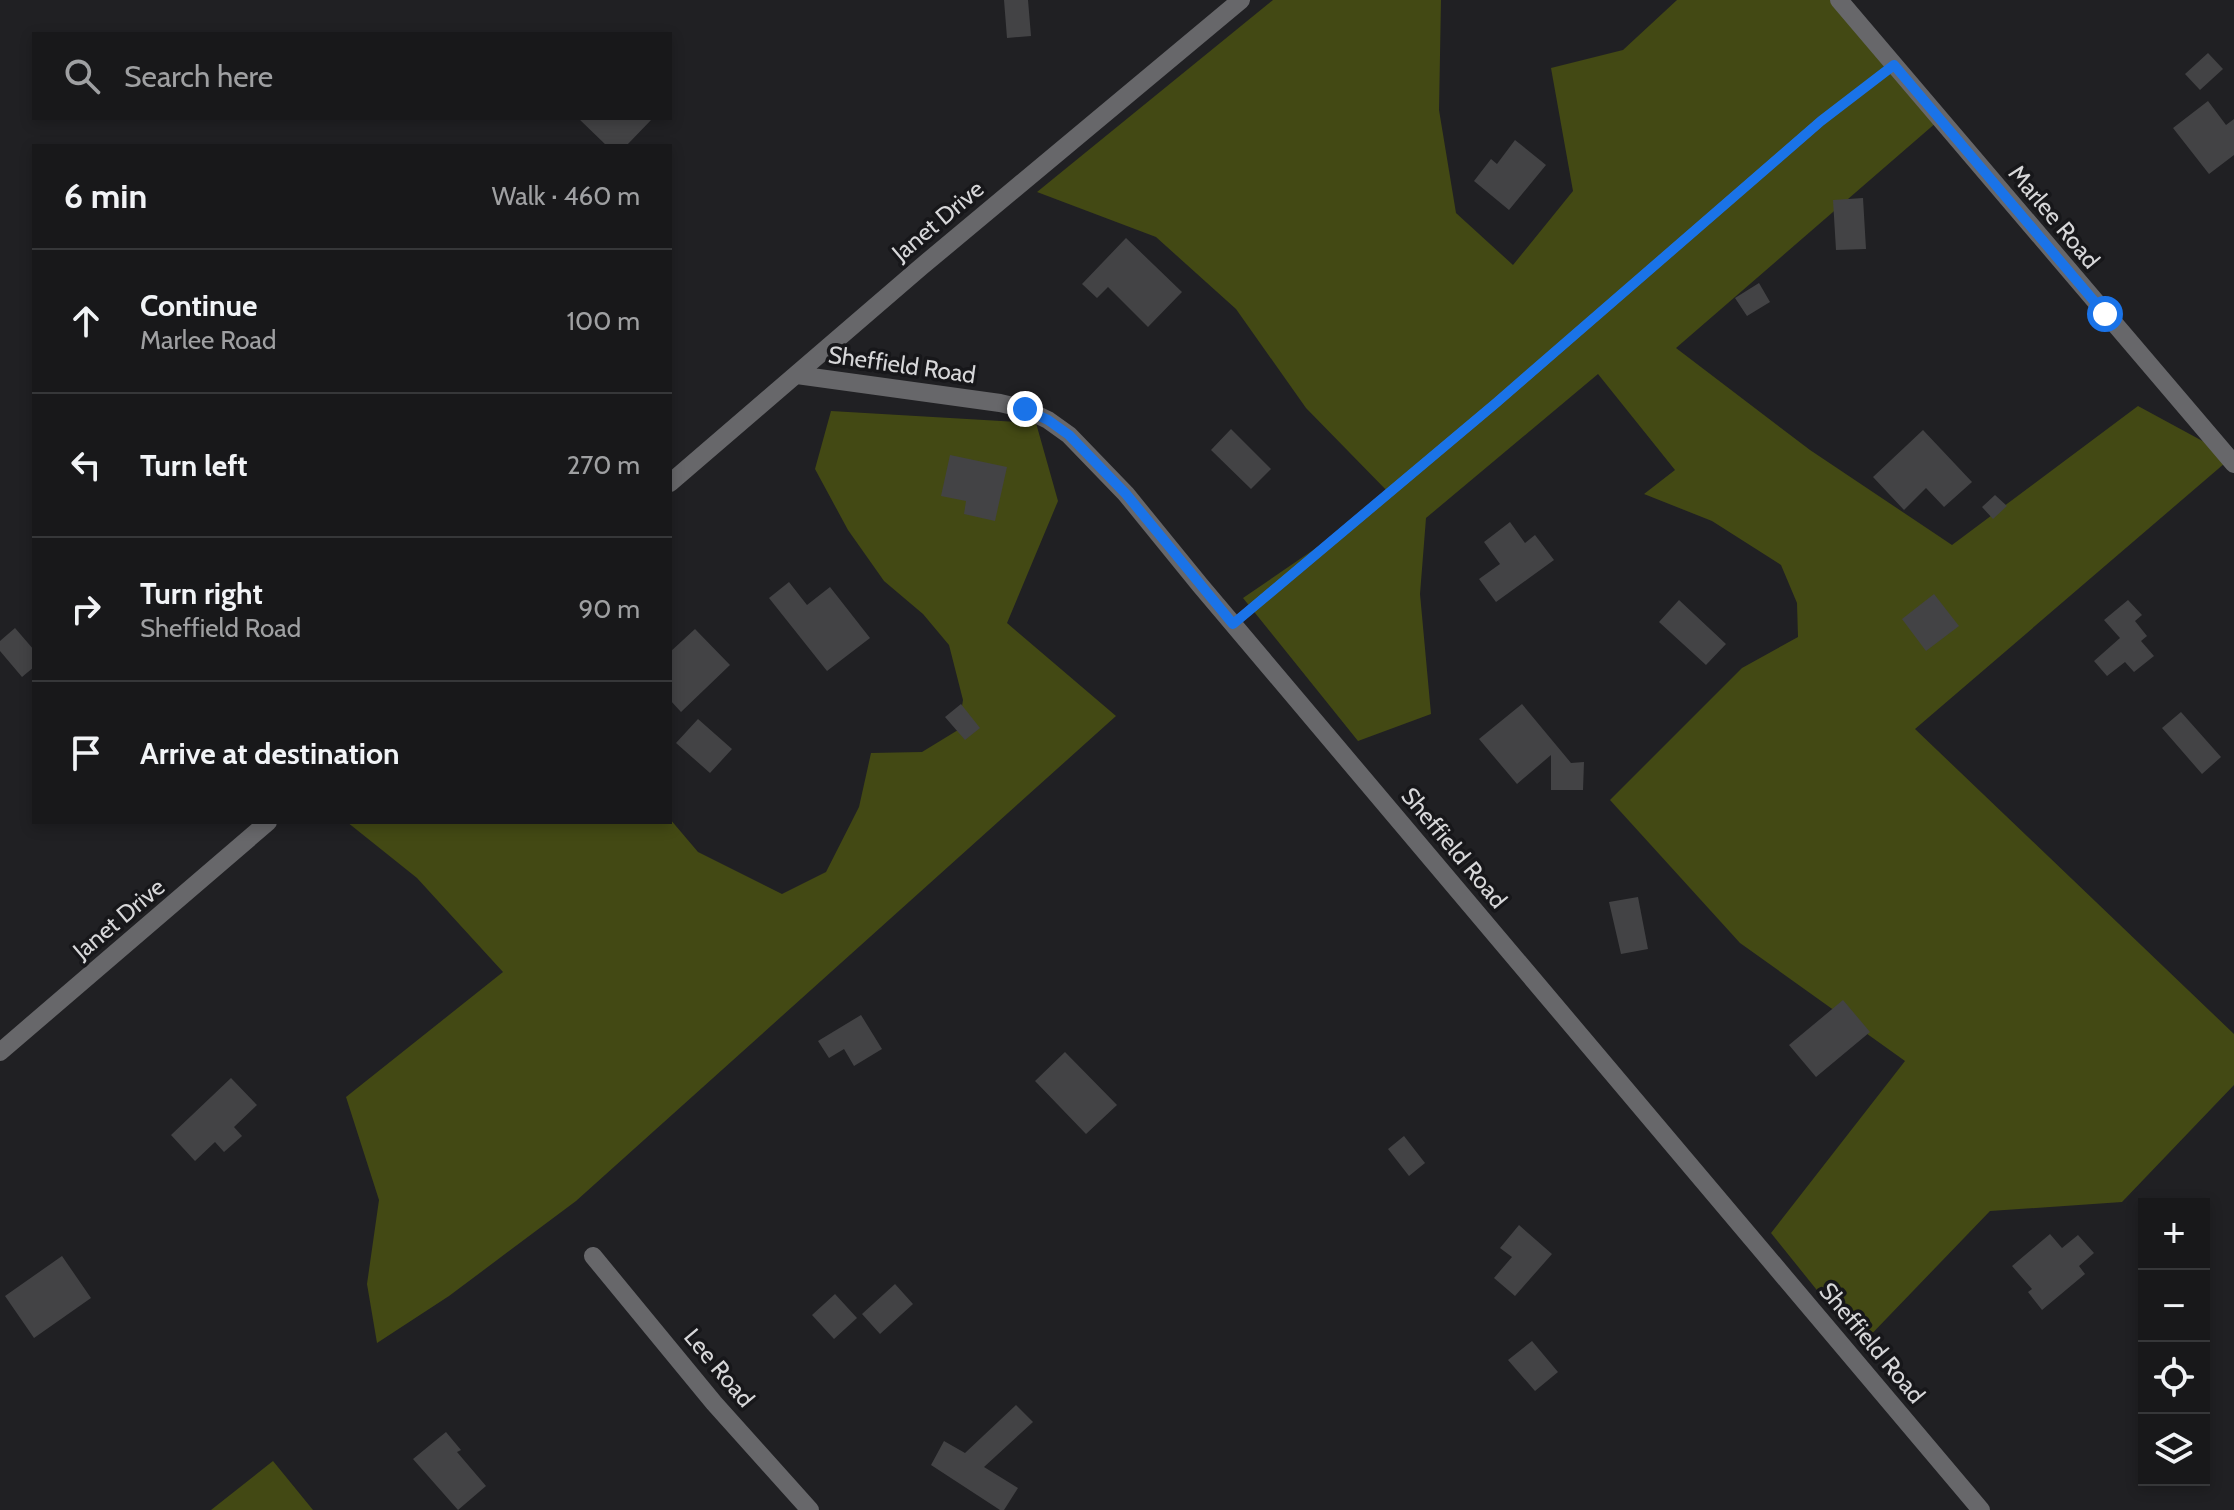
<!DOCTYPE html>
<meta charset="utf-8">
<style>
:root{--surface:#18181a;--page:#252527;--text:#f1f3f6;--muted:#9fa0a2;--line:#363739}
body{margin:0;font-family:Cabin,sans-serif;background:var(--page);color:var(--text)}
.controls{position:absolute;right:24px;bottom:24px;display:grid;overflow:hidden;border-radius:0px;box-shadow:0 4px 12px #0003}
.controls button{width:72px;height:72px;display:grid;place-items:center;padding:0;border:0;border-bottom:2px solid var(--line);background:var(--surface);color:var(--text);font:40px sans-serif}
.stop{position:absolute;width:24px;height:24px;margin:-18px;border:6px solid #1a73e8;border-radius:50%;background:#fff}
.stop.end{background:#1a73e8;border-color:#fff;box-shadow:0 2px 8px #0008}
.list{margin:0;padding:0;list-style:none}
h2{display:flex;justify-content:space-between;align-items:center;height:104px;margin:0;padding:0 32px;font-size:34px}
h2 small{font-size:26px;font-weight:400;color:var(--muted)}
.list li{display:grid;grid-template-columns:52px 1fr auto;gap:24px;align-items:center;box-sizing:border-box;height:144px;padding:0 32px;border-top:2px solid var(--line)}
.list b{display:block;font-size:30px;white-space:nowrap}
.list p{margin:0;font-size:26px;white-space:nowrap;color:var(--muted)}
.list em{font-size:26px;font-style:normal;color:var(--muted)}
.icon{flex:none;width:44px;height:44px;fill:none;stroke:currentColor;stroke-width:2;stroke-linecap:round;stroke-linejoin:round}
.map{position:relative;flex:none;width:2234px;height:1510px;overflow:hidden}
.search{position:absolute;background:var(--surface);box-shadow:0 4px 12px #0003;left:32px;top:32px;width:640px;height:88px;display:flex;align-items:center;gap:20px;box-sizing:border-box;padding:0 28px;border-radius:0px;color:var(--muted);font-size:30px}
.panel{position:absolute;background:var(--surface);box-shadow:0 4px 12px #0003;left:32px;top:144px;width:640px;height:680px;border-radius:0px}
.map>svg:first-child{display:block}
.green{fill:#434914}
.building{fill:#434345}
.lines{fill:none;stroke-linecap:round;stroke-linejoin:round}
.service{stroke:#67676a;stroke-width:9}
.minor{stroke:#67676a;stroke-width:18}
.route{stroke:#1a73e8;stroke-width:10}
.labels{text-anchor:middle;stroke-width:7;stroke-linejoin:round;paint-order:stroke}
.street-label{font-size:24px;fill:#d7d7d9;stroke:#17171a}
</style>
<div class="map">
<svg width="2234" height="1510" viewBox="0 0 2234 1510">
<rect width="100%" height="100%" fill="#202023"/>
<path class="green" d="M1273,0H1441L1439,110L1456,213L1513,265L1573,191L1551,68L1623,50L1677,0H1841L1945,115L1676,348L1810,450L1952,545L2138,406L2232,457L1915,729L2234,1034V1085L2122,1202L1990,1211L1861,1345L1771,1233L1905,1061L1740,943L1610,800L1742,668L1798,637L1797,603L1781,565L1712,521L1644,494L1675,470L1598,374L1426,518L1420,594L1431,714L1358,741L1243,598L1392,496L1306,408L1236,309L1156,237L1037,192Z
M831,411L1036,423L1058,501L1007,623L1116,716L576,1201L449,1296L377,1343L367,1284L379,1200L346,1097L503,972L417,878L347,822H670V819L698,852L782,894L826,872L859,807L871,753L922,752L958,730L963,700L949,645L923,614L884,581L848,530L815,469Z
M273,1461L313,1510H211Z"/>
<path class="building" d="M1004,0H1028L1031,36L1007,38Z
M2208,53L2223,69L2200,90L2185,74Z
M2208,101L2226,125L2234,119V155L2209,174L2173,128Z
M578,118H653L626,146H607Z
M1515,140L1546,165L1509,210L1474,181L1491,159L1497,164Z
M1863,198L1866,249L1836,250L1833,200Z
M1126,238L1182,292L1148,327L1108,287L1097,298L1082,284Z
M1759,283L1770,302L1747,316L1735,298Z
M1231,429L1271,469L1251,489L1211,450Z
M1923,430L1972,482L1944,507L1926,488L1904,510L1873,477Z
M950,455L1007,467L995,521L964,514L966,501L941,496Z
M1995,495L2007,506L1993,519L1982,507Z
M1510,522L1525,543L1535,535L1554,560L1496,602L1479,579L1500,564L1484,542Z
M789,582L807,605L830,587L870,638L827,671L769,598Z
M1934,594L1959,626L1926,651L1902,619Z
M1679,600L1726,644L1706,665L1659,622Z
M2128,600L2142,615L2135,621L2147,636L2141,641L2154,656L2134,672L2125,662L2107,676L2094,661L2120,638L2104,620Z
M15,628L34,650V667L22,677L0,651V641Z
M695,629L730,665L681,712L670,700V652Z
M961,704L980,728L965,740L945,717Z
M1522,704L1571,763L1584,762L1583,790H1551V755L1517,784L1479,739Z
M2181,712L2221,757L2202,774L2162,728Z
M698,719L732,749L710,773L676,743Z
M1638,897L1648,949L1621,954L1609,902Z
M1843,1000L1870,1032L1816,1077L1789,1045Z
M861,1015L882,1049L854,1066L844,1049L829,1058L818,1041Z
M1065,1052L1117,1105L1086,1134L1035,1081Z
M231,1078L257,1105L234,1127L242,1136L224,1152L215,1142L195,1161L171,1135Z
M1404,1136L1425,1163L1409,1176L1388,1149Z
M1519,1225L1552,1254L1515,1296L1494,1278L1512,1257L1500,1248Z
M2050,1234L2062,1248L2078,1235L2094,1253L2079,1266L2085,1274L2042,1310L2028,1292L2032,1289L2012,1266Z
M62,1256L91,1298L34,1338L5,1296Z
M895,1284L913,1304L880,1334L862,1314Z
M835,1294L857,1318L834,1339L812,1315Z
M1532,1341L1558,1372L1535,1391L1508,1360Z
M1016,1405L1033,1422L984,1467L1018,1488L1004,1510H1000L931,1465L944,1441L965,1453Z
M446,1432L461,1450L457,1452L486,1486L458,1510L413,1459Z"/>
<g class="lines">
<path class="service" d="M1233,624L1496,403L1821,121L1894,65"/>
<path class="minor" d="M1839,0L2234,464
M797,375L1000,403L1025,409L1048,420L1069,435L1126,494L1200,585L1981,1510
M670,483L921,267L1241,0
M0,1052L268,822
M593,1256L714,1403L810,1510"/>
</g>
<g class="lines">
<path class="route" d="M1025,409L1048,420L1069,435L1126,494L1233,624L1496,403L1821,121L1894,65L2105,314"/>
</g>
<g class="labels">
<g class="street-label">
<text transform="translate(2054 217) rotate(50)" y="8">Marlee Road</text>
<text transform="translate(938 221) rotate(-40)" y="8">Janet Drive</text>
<text transform="translate(902 365) rotate(8)" y="8">Sheffield Road</text>
<text transform="translate(1454 848) rotate(50)" y="8">Sheffield Road</text>
<text transform="translate(119 919) rotate(-40)" y="8">Janet Drive</text>
<text transform="translate(1872 1343) rotate(50)" y="8">Sheffield Road</text>
<text transform="translate(719 1368) rotate(50)" y="8">Lee Road</text>
</g>
</g>
</svg>
<div class="controls">
<button>+</button>
<button>−</button>
<button><svg class="icon" aria-label="locate" viewBox="0 0 24 24"><circle cx="12" cy="12" r="6"/><path d="M12 2v4M12 18v4M2 12h4M18 12h4"/></svg></button>
<button><svg class="icon" aria-label="layers" viewBox="0 0 24 24"><path d="M12 4l9 5-9 5-9-5zM3 14l9 5 9-5"/></svg></button>
</div>
<div class="stop" style="left:2105px;top:314px"></div>
<div class="stop end" style="left:1025px;top:409px"></div>
<div class="search"><svg class="icon" aria-label="search" viewBox="0 0 24 24"><circle cx="10" cy="10" r="6"/><path d="M15 15l6 6"/></svg>Search here</div>
<section class="panel">
<h2>6 min<small>Walk · 460 m</small></h2>
<ul class="list">
<li><svg class="icon" aria-label="ahead" viewBox="0 0 24 24"><path d="M12 20V5M6 11l6-6 6 6"/></svg><div><b>Continue</b><p>Marlee Road</p></div><em>100 m</em></li>
<li><svg class="icon" aria-label="left" viewBox="0 0 24 24"><path d="M17 20v-9H6M10 6l-5 5 5 5"/></svg><div><b>Turn left</b></div><em>270 m</em></li>
<li><svg class="icon" aria-label="right" viewBox="0 0 24 24"><path d="M7 20v-9h11M14 6l5 5-5 5"/></svg><div><b>Turn right</b><p>Sheffield Road</p></div><em>90 m</em></li>
<li><svg class="icon" aria-label="arrive" viewBox="0 0 24 24"><path d="M6 21V4h12l-3 4 3 4H6"/></svg><div><b>Arrive at destination</b></div></li>
</ul>
</section>
</div>
